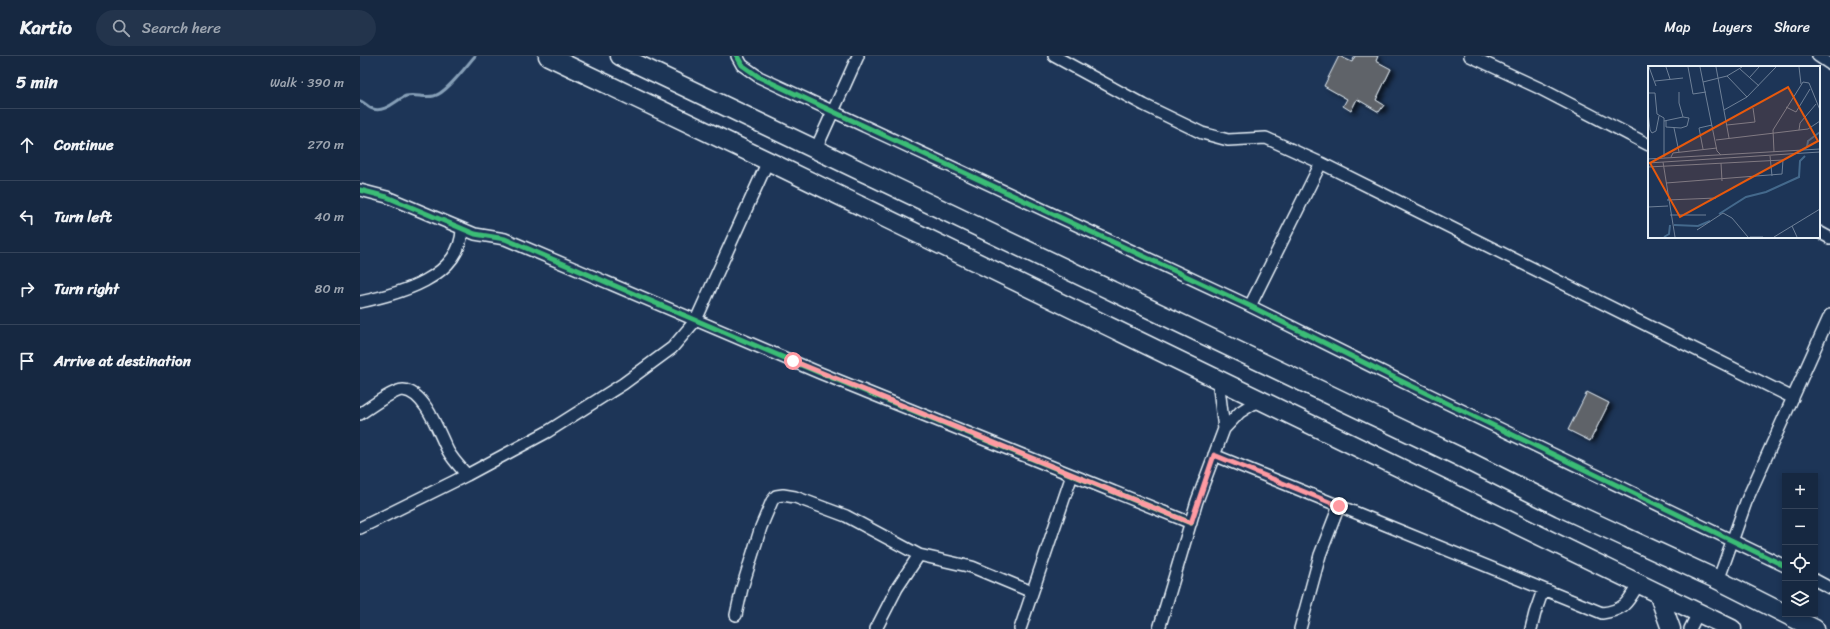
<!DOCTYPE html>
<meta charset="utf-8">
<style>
:root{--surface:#162841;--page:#23344c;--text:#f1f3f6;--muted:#9ea6b1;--line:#35445a}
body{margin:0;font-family:Sriracha,sans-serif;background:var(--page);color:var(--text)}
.controls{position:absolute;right:12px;bottom:12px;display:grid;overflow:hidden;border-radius:0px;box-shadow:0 2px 6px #0003}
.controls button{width:36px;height:36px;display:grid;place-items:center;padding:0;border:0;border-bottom:1px solid var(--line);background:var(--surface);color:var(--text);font:20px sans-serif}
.stop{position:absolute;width:12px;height:12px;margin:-9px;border:3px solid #ff9aa2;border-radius:50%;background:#fff}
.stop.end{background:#ff9aa2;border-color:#fff;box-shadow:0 1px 4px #0008}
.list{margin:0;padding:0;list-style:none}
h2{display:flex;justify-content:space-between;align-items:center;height:52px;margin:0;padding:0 16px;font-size:17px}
h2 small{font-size:13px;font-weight:400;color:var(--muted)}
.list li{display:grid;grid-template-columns:26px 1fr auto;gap:12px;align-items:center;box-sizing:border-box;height:72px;padding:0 16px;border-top:1px solid var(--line)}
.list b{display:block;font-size:15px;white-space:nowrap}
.list em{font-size:13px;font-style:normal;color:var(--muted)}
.icon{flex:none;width:22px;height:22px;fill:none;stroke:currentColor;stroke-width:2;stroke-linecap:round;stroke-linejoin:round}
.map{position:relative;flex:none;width:1470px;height:573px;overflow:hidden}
header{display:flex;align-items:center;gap:24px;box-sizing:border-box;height:56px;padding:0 20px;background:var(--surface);border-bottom:1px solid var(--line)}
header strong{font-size:19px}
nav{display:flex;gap:22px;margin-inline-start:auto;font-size:14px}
.search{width:280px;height:36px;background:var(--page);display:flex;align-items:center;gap:10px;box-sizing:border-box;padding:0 14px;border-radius:22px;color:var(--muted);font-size:15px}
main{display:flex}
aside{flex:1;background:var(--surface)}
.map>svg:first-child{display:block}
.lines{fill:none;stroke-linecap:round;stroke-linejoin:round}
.stream{stroke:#869fb7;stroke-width:3}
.building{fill:#5e6369;stroke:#e8f1f8;filter:url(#shadow)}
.minor-casing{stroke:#e8f1f8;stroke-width:14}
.trunk-casing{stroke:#e8f1f8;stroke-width:21}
.minor{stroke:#1d3557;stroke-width:11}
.trunk{stroke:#1d3557;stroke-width:18}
.cycleway-casing{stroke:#1d3557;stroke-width:8}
.cycleway{stroke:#3abd76;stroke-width:5}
.route{stroke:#ff9aa2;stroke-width:5}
.inset-river{fill:none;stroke:#44698c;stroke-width:2}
.inset-road{fill:none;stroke:#6e8097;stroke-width:1}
.view{fill:#e8590c;fill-opacity:0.15;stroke:#e8590c;stroke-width:2}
.inset-edge{fill:none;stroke:#e8f1f8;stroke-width:2}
</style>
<header>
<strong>Kartio</strong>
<div class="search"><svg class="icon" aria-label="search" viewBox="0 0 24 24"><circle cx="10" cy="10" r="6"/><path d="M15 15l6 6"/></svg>Search here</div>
<nav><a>Map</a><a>Layers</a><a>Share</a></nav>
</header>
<main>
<aside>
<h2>5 min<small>Walk · 390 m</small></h2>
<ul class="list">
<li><svg class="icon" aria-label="ahead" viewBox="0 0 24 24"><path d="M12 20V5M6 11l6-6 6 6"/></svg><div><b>Continue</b></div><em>270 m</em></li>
<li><svg class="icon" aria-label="left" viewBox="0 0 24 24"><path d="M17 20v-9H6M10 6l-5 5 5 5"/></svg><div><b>Turn left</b></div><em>40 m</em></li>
<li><svg class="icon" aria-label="right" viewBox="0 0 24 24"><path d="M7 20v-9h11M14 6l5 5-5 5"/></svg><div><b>Turn right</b></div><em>80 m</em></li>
<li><svg class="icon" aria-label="arrive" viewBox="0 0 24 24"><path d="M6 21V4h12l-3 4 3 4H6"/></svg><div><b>Arrive at destination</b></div></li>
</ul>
</aside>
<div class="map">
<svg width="1470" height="573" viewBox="0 0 1470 573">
<defs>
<filter id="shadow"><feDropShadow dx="4.5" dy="2.5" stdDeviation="2" flood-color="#0009"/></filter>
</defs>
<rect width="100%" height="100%" fill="#1d3557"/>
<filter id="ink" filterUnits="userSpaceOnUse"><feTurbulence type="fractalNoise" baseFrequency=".025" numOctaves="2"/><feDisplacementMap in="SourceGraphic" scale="8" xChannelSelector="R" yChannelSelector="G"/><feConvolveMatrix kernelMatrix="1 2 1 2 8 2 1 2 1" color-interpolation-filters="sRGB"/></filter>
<g filter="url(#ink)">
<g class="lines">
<path class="stream" d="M0,45C5,46 8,52 13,53C25,57 36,44 46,40C55,38 64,42 74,40C86,38 107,9 115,0"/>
</g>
<path class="building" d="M979,0L992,6L995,0H1018L1016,5L1031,13L1016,44L1024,49L1019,56L997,43L991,55L983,50L987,43L964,30Z
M1227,336L1249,347L1230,385L1208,374Z"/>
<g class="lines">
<defs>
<path id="minor" d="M377,0L382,9L399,21L890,250L1043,326L1425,510
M694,0L784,49L842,77L868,84L906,82L961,107L1433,342
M1110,0L1179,32L1289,89
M1458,0L1470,8
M456,93L498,0
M0,134L27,141L115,178L145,183L460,317L831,467
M1459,176L1470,182
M0,246C38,238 101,222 102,173
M890,250L961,107
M858,324L864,373
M0,358C9,352 33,334 43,334C66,336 79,378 88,395C93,404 100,411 107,419
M854,399L1242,557C1265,554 1268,546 1279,527
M0,472L107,419L187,376L263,328L312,292L336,264L408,105
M1455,524L1470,532
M1358,525L1386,446L1470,259
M376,559L382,532L401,471L412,445L416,440L423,439L435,441L486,460L559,499L612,511L672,536
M516,573L537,532L559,499
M660,573L712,419
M799,573L837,445L864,373L880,356L891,349L901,345
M940,573L960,499L979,450
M1171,573L1175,557L1183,534
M1330,573L1338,557"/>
<path id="trunk" d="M188,0L408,105L1372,573
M260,0L1100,401L1200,451L1356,523L1455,573
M1298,537L1311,573"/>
</defs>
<use href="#minor" class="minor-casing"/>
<use href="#trunk" class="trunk-casing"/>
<use href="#minor" class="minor"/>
<use href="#trunk" class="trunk"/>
<defs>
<path id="cycleway" d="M377,0L382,9L399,21L890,250L1043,326L1425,510
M0,134L27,141L115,178L145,183L460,317L831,467"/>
</defs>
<use href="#cycleway" class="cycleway-casing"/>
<use href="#cycleway" class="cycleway"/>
</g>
</g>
<g class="lines" filter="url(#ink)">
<path class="route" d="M433,305L831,467L854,399L979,450"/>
</g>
<g transform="translate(1288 10)">
<rect width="172" height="172" fill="#1d3557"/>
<path class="inset-river" d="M159,81L160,75L172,66M71,148L98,131L118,126L151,111L152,95L157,90M26,159L50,160L62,155M16,171L21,168L22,159"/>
<path class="inset-road" d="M1,1L8,20M18,1L22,13M40,1L45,28L58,26M52,1L69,85L73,89M68,1L81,72M151,1L153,18M92,3L111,20M79,10L99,31M102,11L111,1M7,15L35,12M55,16L79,10L94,1M31,26V37L35,51M0,27H7L9,48L16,52V91M138,41L148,46L162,23M76,44L99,31L128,1M0,46L2,64L4,67L8,65L11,50M16,55L35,51L41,52L39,60L33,62L18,61V55M79,59L107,56L105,42M26,62L31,86M151,64L152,57L168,38M68,74L160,63L172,55M55,83L51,62L64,59M126,86L125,64L155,16L161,17L172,44M122,90L124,110M23,91L25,87L69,82M0,93L172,83M15,96L27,171M0,97L172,86M73,97L74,115M0,101L135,94L134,108L18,117M19,134L68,132M0,141L20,140M22,149H58M144,160L149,171M49,164L75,147L84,152L100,171M102,171H115M126,171L172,143"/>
<path class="view" d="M140,21L170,75L32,151L2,97Z"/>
<rect width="172" height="172" class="inset-edge"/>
</g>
</svg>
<div class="controls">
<button>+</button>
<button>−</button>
<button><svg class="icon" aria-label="locate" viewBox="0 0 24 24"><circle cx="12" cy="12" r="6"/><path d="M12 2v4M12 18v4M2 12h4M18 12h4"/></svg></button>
<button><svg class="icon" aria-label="layers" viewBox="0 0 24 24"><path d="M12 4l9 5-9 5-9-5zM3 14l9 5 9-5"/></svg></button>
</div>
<div class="stop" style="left:433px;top:305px"></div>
<div class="stop end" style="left:979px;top:450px"></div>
</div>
</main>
